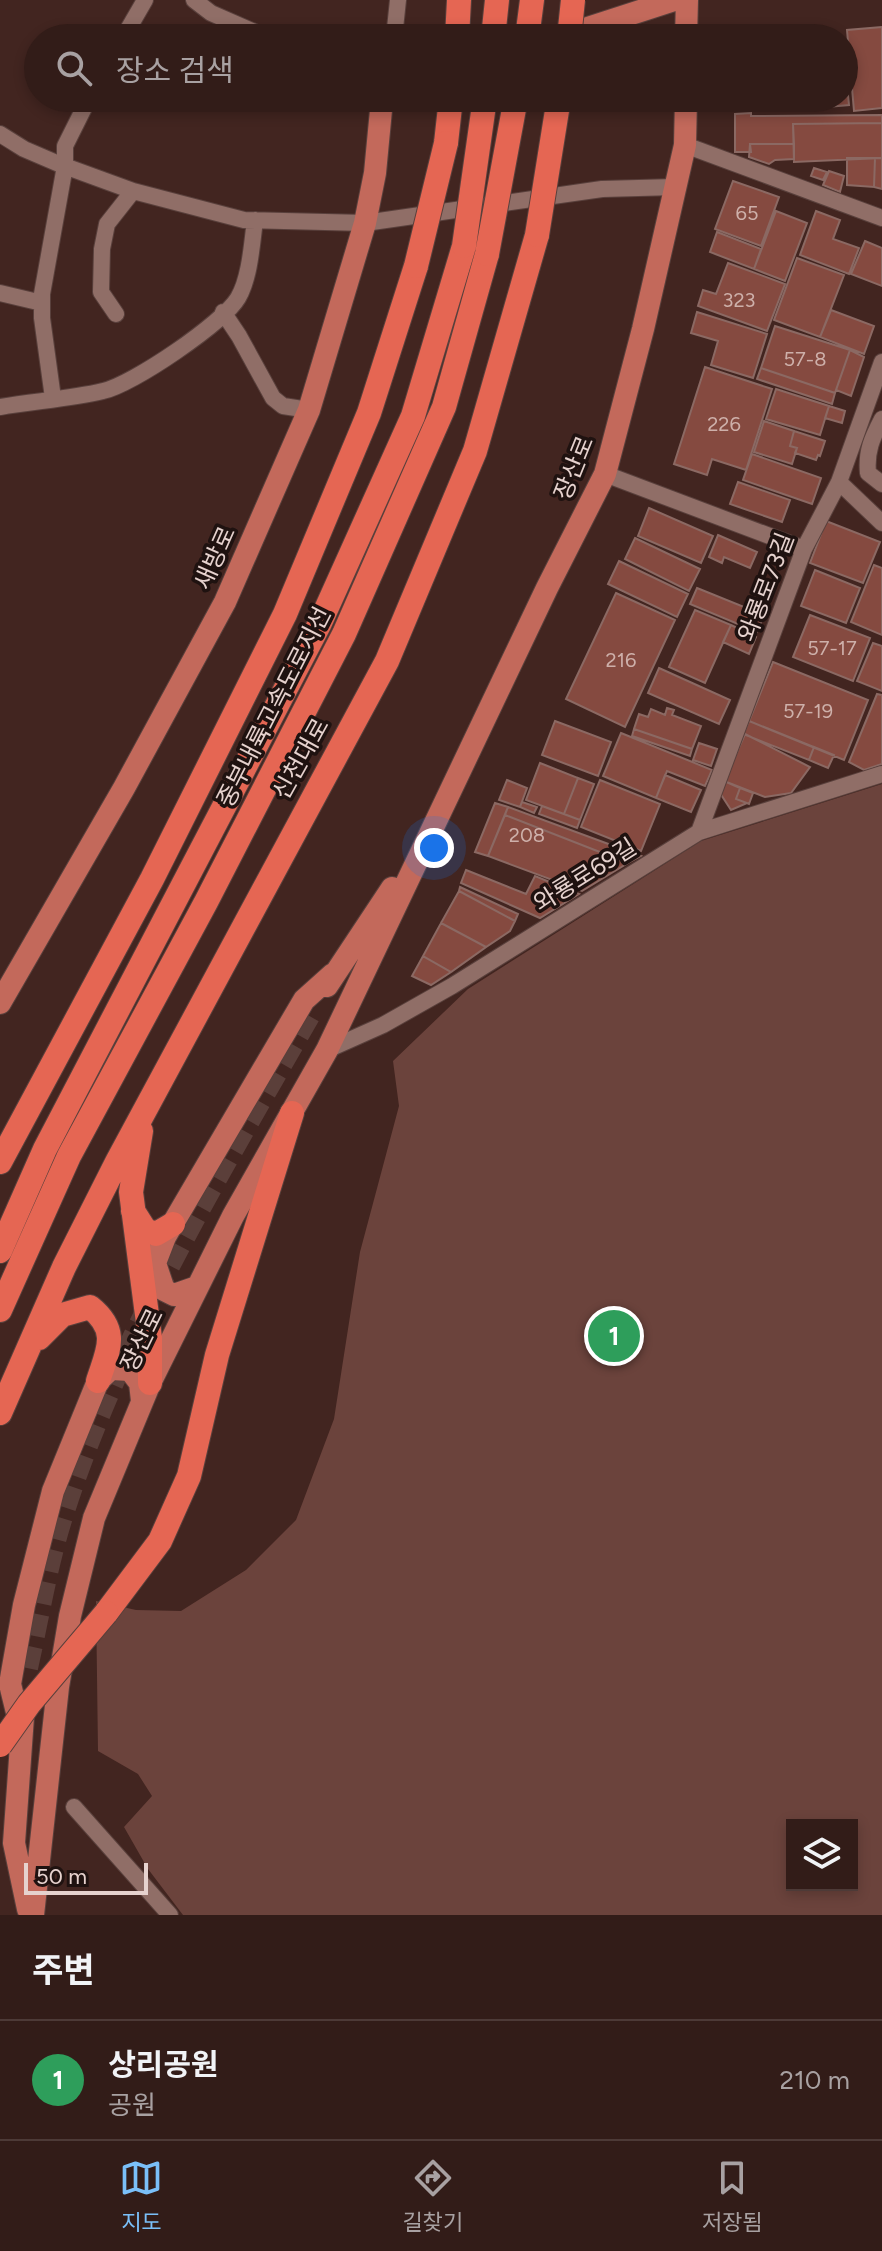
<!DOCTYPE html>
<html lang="ko">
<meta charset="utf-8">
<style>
:root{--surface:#321c18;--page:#3d2925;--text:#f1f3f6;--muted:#a8a1a2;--line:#4d3a37;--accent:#7abff8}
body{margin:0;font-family:Figtree,"Noto Sans KR",sans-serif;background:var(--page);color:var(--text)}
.controls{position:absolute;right:24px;bottom:24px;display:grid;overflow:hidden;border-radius:0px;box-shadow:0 4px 12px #0003}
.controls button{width:72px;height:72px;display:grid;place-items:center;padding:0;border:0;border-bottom:2px solid var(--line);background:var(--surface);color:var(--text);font:40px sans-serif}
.scale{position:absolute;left:24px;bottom:20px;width:124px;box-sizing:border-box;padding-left:8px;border:4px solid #e6d2ce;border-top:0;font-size:22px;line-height:28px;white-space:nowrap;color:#e6d2ce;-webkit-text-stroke:6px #1f1210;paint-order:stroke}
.you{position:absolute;left:434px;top:848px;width:28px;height:28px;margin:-20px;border:6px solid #fff;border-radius:50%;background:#1a73e8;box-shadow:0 0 0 12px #1a73e833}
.badge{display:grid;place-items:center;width:52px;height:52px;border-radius:50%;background:var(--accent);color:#fff;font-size:26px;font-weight:700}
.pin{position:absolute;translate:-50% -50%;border:4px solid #fff;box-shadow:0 2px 8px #0006}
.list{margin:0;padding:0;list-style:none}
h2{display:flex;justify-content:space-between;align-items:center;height:104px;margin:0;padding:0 32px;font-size:34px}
h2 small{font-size:26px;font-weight:400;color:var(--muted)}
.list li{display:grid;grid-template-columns:52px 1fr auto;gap:24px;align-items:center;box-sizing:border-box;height:120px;padding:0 32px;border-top:2px solid var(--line)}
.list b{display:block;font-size:30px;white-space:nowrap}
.list p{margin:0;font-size:26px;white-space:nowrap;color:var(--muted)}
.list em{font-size:26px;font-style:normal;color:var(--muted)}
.icon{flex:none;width:44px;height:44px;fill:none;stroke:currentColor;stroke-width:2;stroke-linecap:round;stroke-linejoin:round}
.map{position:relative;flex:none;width:882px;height:1915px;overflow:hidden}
.search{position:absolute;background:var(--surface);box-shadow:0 4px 12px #0003;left:24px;right:24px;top:24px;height:88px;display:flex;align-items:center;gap:20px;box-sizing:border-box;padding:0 28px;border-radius:44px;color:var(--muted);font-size:30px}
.sheet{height:224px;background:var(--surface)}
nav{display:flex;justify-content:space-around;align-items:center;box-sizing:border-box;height:112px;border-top:2px solid var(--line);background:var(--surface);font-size:22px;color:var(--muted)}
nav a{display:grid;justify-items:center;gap:4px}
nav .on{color:var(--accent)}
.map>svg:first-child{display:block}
.green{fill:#6b433c;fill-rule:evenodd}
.building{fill:#854a40;stroke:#8b6963;stroke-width:2}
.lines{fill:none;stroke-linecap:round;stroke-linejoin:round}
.major-tunnel{stroke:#5b3f3a;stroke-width:22;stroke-dasharray:22 11;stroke-linecap:butt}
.minor-casing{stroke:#59403c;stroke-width:18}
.major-casing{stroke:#59403c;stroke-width:24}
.highway-casing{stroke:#59403c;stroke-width:26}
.minor{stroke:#906e67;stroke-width:16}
.major{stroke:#c3695b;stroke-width:22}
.highway{stroke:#e56653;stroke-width:24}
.highway-bridge-casing{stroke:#59403c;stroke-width:26;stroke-linecap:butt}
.highway-bridge{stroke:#e56653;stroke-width:24}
.labels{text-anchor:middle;stroke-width:7;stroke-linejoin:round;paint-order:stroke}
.number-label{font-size:20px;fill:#ceb0aa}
.street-label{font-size:24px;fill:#e6d2ce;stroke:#1f1210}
</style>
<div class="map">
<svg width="882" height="1915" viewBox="0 0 882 1915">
<rect width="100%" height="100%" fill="#422520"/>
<path class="green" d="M882,784V1915H183L148,1869L124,1827L152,1796L138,1774L98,1751L96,1601L136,1610L181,1611L246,1570L296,1520L334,1419L360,1252L399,1106L393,1061L468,989L701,841ZM792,1825H852V1885H792Z"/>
<path class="building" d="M882,27V108L854,111L847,30Z
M793,28V38H751L750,31Z
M844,55L849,105L816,108L815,98H844Z
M747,98H798V100L747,104Z
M751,113V116L882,115V123L793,124L794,144H750L751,152H735V114Z
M882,123V158L794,162L793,124Z
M750,144H794V159L775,160L769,164L749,157Z
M847,158H875L874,187L847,185Z
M875,158H882V189L874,187Z
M814,168L827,172L823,180L811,176Z
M829,171L844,176L840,192L823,185Z
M733,181L779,197L761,246L715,229Z
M776,211L807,223L785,281L754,269Z
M816,211L840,220L833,239L859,248L849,274L800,255Z
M717,232L761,249L754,269L710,252Z
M865,241L882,248V286L851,274Z
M797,258L844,275L820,337L774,320Z
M728,263L785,284L767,331L698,306L703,290L716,294Z
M831,310L874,326L864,354L820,337Z
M697,312L767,334L753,378L711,365L718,341L691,333Z
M775,326L850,350L835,393L761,368Z
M850,350L864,357L851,396L836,390Z
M705,367L772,389L746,470L712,459L707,475L674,464Z
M761,368L835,393L832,404L757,379Z
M776,389L829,406L820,435L766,419Z
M829,406L845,411L842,423L825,418Z
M764,421L794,431L790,446L797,448L792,464L754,452Z
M794,431L825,441L820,456L818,455L816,460L795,453L797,448L790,446Z
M752,454L821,478L812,504L743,480Z
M738,482L790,500L782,522L730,504Z
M649,508L713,536L701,563L638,536Z
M826,521L880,542L863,583L810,563Z
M718,535L757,552L750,568L724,557L722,563L709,557Z
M635,538L700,569L689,591L625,559Z
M619,561L688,594L677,617L608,584Z
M874,565L882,568V635L851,622Z
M815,570L860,588L846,623L801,606Z
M697,588L764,615L757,632L690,604Z
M616,593L675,620L625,727L566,699Z
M695,610L731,625L705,683L669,667Z
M810,615L870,638L853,681L793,657Z
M731,625L756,637L749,654L723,642Z
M873,643L882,646V691L857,681Z
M773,662L868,700L844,760L749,721Z
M659,668L730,700L719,724L648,693Z
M877,694L882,695V764L864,770L849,762Z
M667,708L674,710L672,715L701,726L692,749L634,729L639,714L648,717L651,709L665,715Z
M555,721L611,742L598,776L542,755Z
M749,721L814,747L809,760L743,734Z
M634,729L692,749L690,756L632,736Z
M621,733L712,770L705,786L667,771L656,798L603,776Z
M745,734L810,767L791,793L765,797L724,781Z
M699,743L717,749L711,766L693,760Z
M814,747L834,755L828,768L809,760Z
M540,763L578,778L564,814L526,800Z
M665,775L701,790L691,812L656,798Z
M578,778L594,784L580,820L564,814Z
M507,780L527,788L520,807L499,800Z
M600,780L660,804L641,851L581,827Z
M724,781L740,788L736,799L747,803L731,810L720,793Z
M740,788L753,793L749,804L736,799Z
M522,802L537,807L534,813L520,807Z
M495,803L508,807L488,856L475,852Z
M542,806L580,820L577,828L539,814Z
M508,807L641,856L628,863L505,815Z
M505,815L628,863L582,891L488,856Z
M466,870L526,894L535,876L579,894L540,918L461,883Z
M460,887L518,914L515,921L459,891Z
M459,891L515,921L510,931L486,947L441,923Z
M441,923L486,947L451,972L423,956Z
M423,956L451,972L431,985L412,976Z"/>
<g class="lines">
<path class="major-tunnel" d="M27,1668C38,1619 46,1568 61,1520C118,1338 219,1174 313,1009"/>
<defs>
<path id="minor" d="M194,0L211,13L268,38
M123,38L145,0
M394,38L398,0
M0,134L24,149L59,164L133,191L244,220L365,223L602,189L675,187
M685,145L882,218
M0,293L42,303
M223,312L239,336L273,398L283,406L309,410
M116,314L101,292L102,249L107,224L133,191
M53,398L42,318V294L65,166V146L89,98
M0,407C34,401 70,399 103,391C132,385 223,323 238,298C250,278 252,243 255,220
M882,419C872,438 866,451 868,473L882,484
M605,474L804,549
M839,482L882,523
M699,832L804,549L839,482L882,362
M327,1050L383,1025L452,986L699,832L882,774
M74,1807L170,1915"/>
<path id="major" d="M557,38L674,0
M686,38L687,0
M327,986L392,888
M0,1003L124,788L225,602L309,410L365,223L375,173L381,110L385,98
M197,1287L174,1295L164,1290L155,1263L165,1237L304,1000L333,974
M23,1717L14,1843L28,1909
M21,1729L10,1684L24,1605L53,1491L98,1381L111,1369L130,1370L140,1383L142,1401
M33,1915L58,1687L70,1616L94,1518L150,1383L233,1216L327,1050L547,588L605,474L643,329L685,145L686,98"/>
<path id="highway" d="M457,38L459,0
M493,38L497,0
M527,38L532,0
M446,143L451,98
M141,1131L131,1192L150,1338V1383
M0,1162L152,879L285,614L369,413L416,266
M133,1211L145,1230L156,1234L173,1224
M0,1251L45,1149L319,625L413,416L464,246
M0,1310L69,1156L206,902L344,634L444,407L487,254
M39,1338L62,1315L90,1307C120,1331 108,1350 98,1381
M0,1413L64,1267L117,1162L387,661L475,451L537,235
M106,1613L160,1541L189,1476L217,1355L292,1113"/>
</defs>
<use href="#minor" class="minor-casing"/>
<use href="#major" class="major-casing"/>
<use href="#highway" class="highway-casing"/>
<use href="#minor" class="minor"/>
<use href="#major" class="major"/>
<use href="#highway" class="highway"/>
<defs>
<path id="highway-bridge" d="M569,38L573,0
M537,235L559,98
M464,246L485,98
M487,254L516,98
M416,266L446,143
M0,1745L29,1704L106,1613"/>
</defs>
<use href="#highway-bridge" class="highway-bridge-casing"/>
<use href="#highway-bridge" class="highway-bridge"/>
</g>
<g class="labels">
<g class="number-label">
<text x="747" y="220">65</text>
<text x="739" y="307">323</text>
<text x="805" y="366">57-8</text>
<text x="724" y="431">226</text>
<text x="832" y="655">57-17</text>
<text x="621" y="667">216</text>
<text x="808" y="718">57-19</text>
<text x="527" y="842">208</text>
</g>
<g class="street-label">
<text transform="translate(574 468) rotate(-68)" y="8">장산로</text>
<text transform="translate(215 558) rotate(-66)" y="8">새방로</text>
<text transform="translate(766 587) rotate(-69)" y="8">와룡로73길</text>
<text transform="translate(274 707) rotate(-63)" y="8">중부내륙고속도로지선</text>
<text transform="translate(301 759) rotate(-61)" y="8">신천대로</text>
<text transform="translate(585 875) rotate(-32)" y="8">와룡로69길</text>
<text transform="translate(142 1340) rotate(-64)" y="8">장산로</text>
</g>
</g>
</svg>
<div class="controls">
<button><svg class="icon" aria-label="layers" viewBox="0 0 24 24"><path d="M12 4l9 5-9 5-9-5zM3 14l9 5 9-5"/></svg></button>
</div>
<div class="scale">50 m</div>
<div class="you"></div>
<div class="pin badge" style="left:614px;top:1336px;background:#2e9e5b">1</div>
<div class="search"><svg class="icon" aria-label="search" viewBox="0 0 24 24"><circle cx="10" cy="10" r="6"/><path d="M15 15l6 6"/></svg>장소 검색</div>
</div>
<section class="sheet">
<h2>주변<small></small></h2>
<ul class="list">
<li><span class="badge" style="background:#2e9e5b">1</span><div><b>상리공원</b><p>공원</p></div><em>210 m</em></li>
</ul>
</section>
<nav>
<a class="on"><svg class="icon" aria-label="map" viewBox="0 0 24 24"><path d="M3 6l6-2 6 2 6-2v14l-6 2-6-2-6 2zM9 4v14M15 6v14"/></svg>지도</a>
<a><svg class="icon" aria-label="directions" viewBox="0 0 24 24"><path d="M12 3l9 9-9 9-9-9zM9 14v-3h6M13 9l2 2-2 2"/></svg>길찾기</a>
<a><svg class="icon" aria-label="saved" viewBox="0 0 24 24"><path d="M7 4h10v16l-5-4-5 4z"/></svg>저장됨</a>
</nav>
